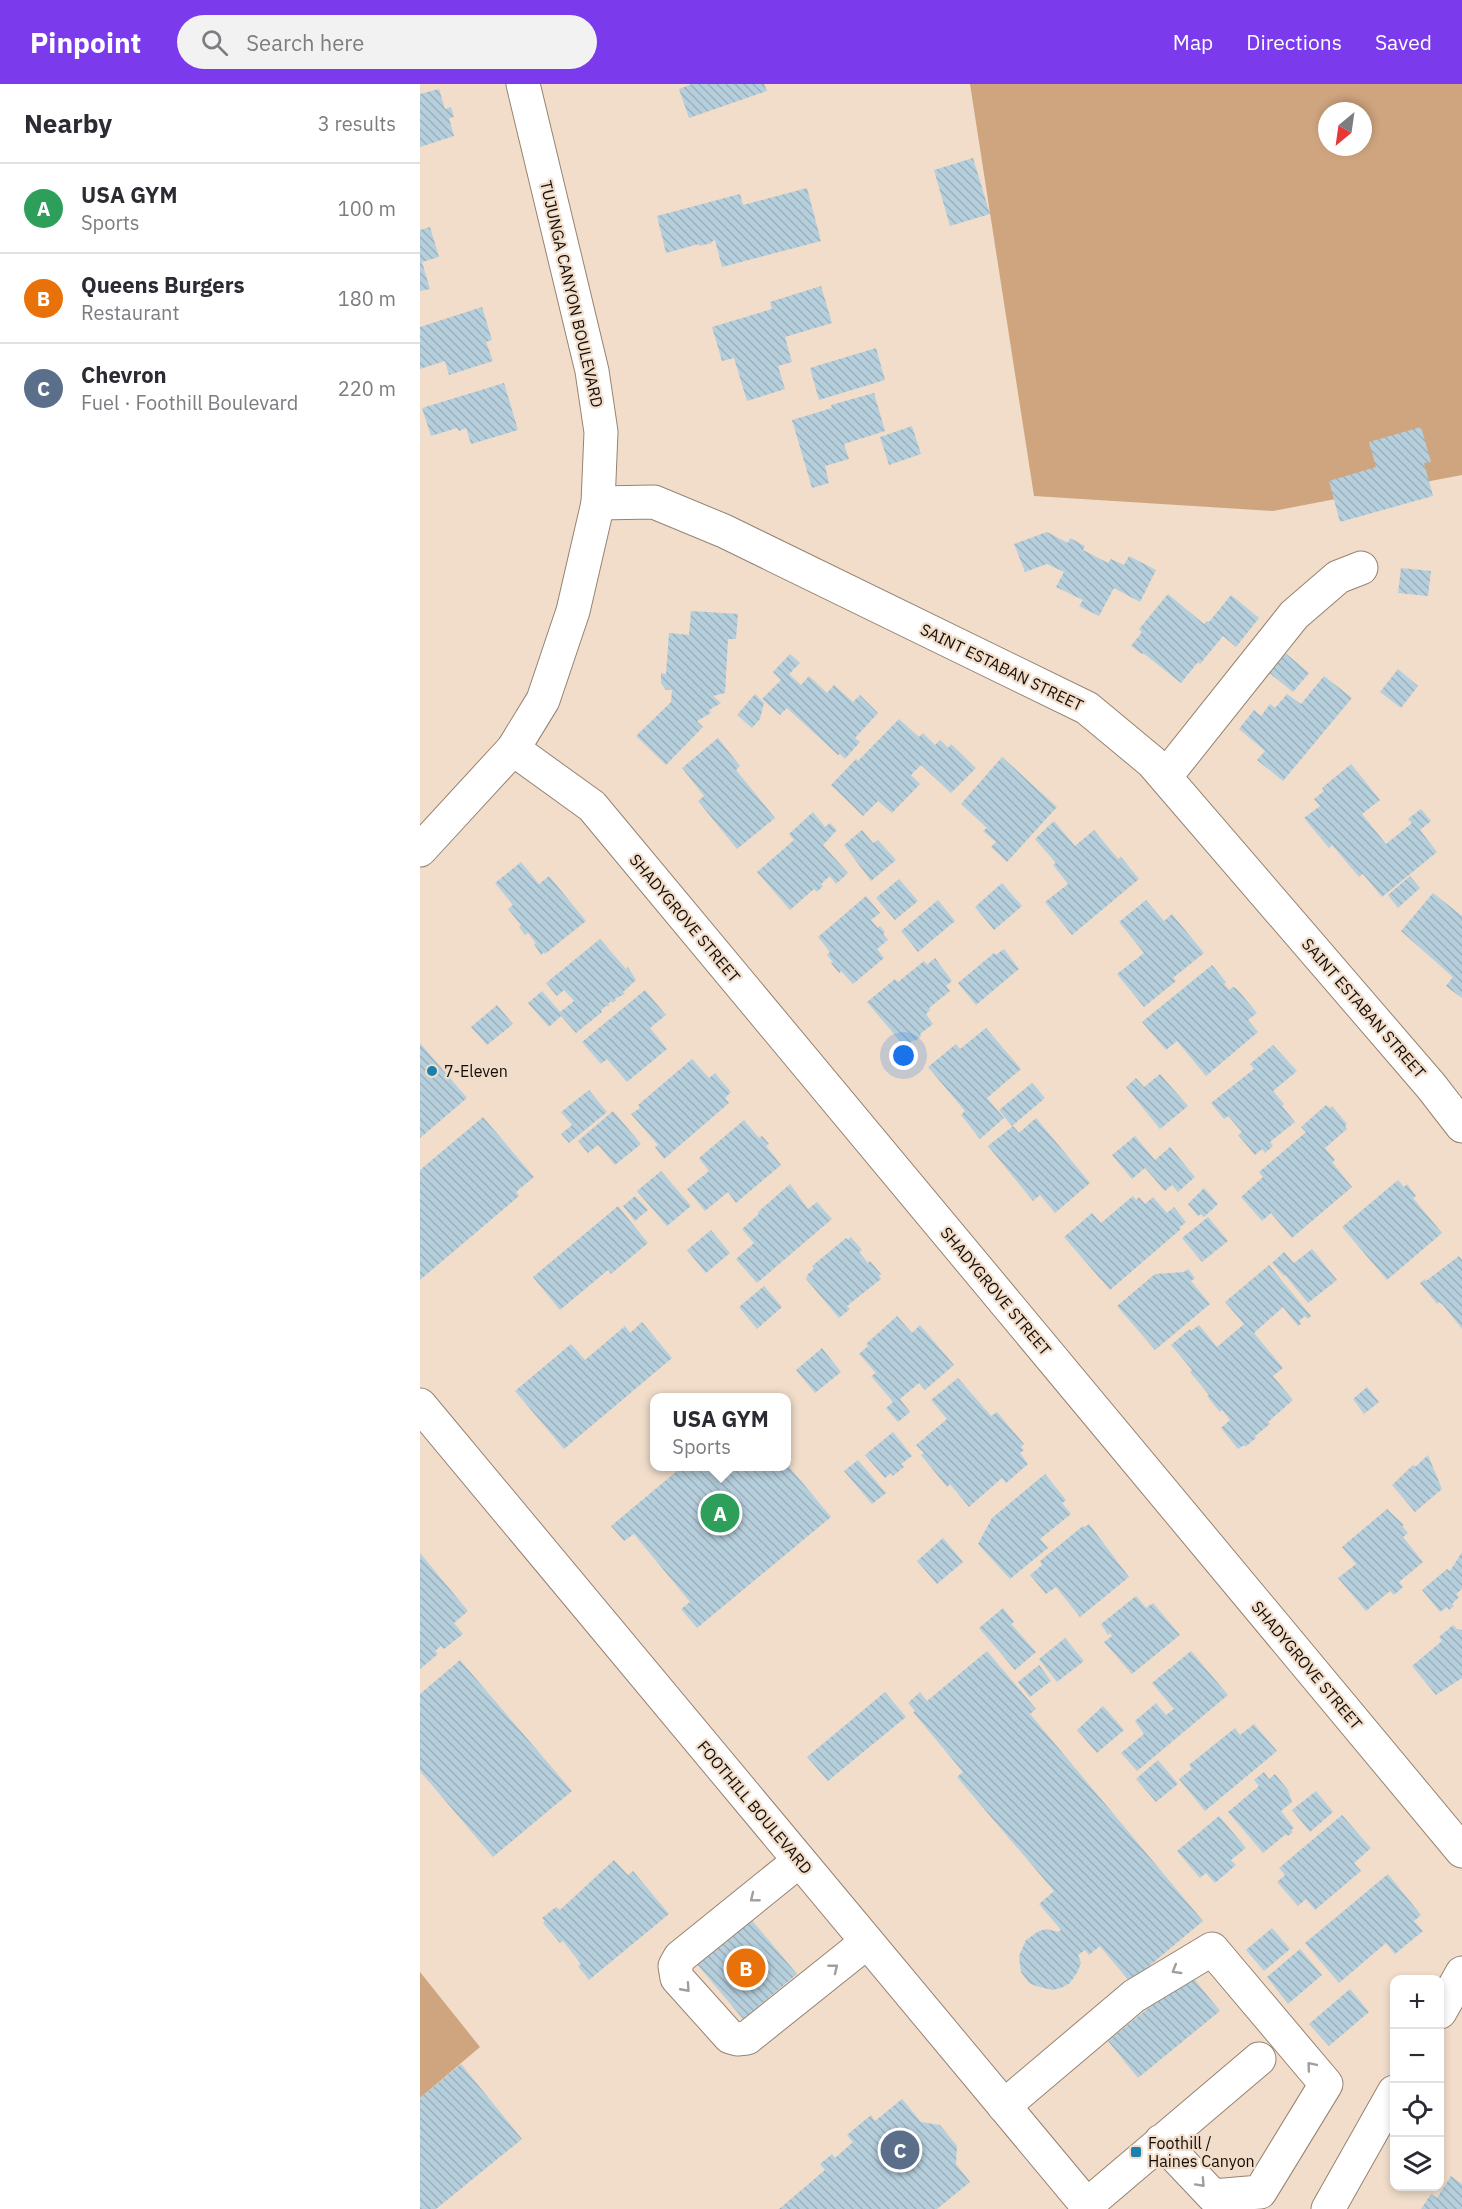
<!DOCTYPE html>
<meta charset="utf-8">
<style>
:root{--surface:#fff;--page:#f2f2f3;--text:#2b2b33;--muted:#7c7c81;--line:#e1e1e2;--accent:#7c3aed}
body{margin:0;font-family:"IBM Plex Sans",sans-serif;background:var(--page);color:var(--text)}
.controls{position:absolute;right:18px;bottom:18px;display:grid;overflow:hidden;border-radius:12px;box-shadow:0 3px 9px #0003}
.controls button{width:54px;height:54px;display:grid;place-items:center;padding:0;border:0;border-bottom:2px solid var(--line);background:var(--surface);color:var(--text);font:30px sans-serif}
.compass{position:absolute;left:898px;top:18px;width:54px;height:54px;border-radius:50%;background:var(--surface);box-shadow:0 3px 9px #0003;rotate:209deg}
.you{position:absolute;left:484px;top:972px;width:21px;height:21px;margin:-15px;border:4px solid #fff;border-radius:50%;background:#1a73e8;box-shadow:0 0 0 9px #1a73e833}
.badge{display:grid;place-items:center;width:39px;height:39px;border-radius:50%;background:var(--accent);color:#fff;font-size:20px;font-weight:700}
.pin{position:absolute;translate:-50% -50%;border:3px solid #fff;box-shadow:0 2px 6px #0006}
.popup{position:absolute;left:230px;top:1309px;width:141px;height:78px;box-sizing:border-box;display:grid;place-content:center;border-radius:12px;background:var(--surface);filter:drop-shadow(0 2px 4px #0005);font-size:20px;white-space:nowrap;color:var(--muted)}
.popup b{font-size:22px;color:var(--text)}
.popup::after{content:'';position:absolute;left:50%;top:100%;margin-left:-12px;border:12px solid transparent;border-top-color:var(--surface)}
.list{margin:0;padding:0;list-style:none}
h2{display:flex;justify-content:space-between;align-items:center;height:78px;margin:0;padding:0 24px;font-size:26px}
h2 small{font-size:20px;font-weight:400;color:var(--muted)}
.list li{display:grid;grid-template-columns:39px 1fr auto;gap:18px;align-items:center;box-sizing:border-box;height:90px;padding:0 24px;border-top:2px solid var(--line)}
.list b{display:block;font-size:22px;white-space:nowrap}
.list p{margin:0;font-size:20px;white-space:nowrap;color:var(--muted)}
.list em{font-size:20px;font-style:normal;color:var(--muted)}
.icon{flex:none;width:33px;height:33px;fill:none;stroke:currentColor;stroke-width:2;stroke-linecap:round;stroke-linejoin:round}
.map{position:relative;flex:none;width:1042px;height:2125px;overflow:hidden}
header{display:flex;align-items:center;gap:36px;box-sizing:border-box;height:84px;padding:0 30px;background:var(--accent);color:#fff}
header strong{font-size:28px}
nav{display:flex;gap:33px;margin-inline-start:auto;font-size:21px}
.search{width:420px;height:54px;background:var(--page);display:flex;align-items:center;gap:15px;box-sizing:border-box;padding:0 21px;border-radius:33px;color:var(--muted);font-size:22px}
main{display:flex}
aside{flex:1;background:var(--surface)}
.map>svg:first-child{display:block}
.green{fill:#cfa57f;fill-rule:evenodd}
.building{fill:url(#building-back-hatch)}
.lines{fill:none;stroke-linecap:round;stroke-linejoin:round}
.minor-casing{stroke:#968372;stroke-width:35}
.major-casing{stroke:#968372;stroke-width:35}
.minor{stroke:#fff;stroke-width:33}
.major{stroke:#fff;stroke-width:33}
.oneway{stroke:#a19e9c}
.poi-dot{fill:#1b80ab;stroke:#f1ddca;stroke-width:2}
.labels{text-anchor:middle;stroke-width:4.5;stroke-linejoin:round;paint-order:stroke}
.street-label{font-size:16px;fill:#130d07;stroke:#f1ddca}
.poi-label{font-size:16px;fill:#130d07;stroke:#f1ddca;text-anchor:start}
</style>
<header>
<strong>Pinpoint</strong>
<div class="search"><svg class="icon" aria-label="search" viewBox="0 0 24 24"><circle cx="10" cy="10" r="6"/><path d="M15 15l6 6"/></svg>Search here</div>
<nav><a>Map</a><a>Directions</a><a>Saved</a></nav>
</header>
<main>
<aside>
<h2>Nearby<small>3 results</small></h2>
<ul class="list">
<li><span class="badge" style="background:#2e9e5b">A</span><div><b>USA GYM</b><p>Sports</p></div><em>100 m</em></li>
<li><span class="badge" style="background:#e8710a">B</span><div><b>Queens Burgers</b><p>Restaurant</p></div><em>180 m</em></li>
<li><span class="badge" style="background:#5c6f8a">C</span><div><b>Chevron</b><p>Fuel · Foothill Boulevard</p></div><em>220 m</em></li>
</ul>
</aside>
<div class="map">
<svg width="1042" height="2125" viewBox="0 0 1042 2125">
<defs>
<pattern id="building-back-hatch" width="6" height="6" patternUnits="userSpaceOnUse" patternTransform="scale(1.5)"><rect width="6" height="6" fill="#b6cfdd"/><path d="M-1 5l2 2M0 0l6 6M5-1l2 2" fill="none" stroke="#9cb1bc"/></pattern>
</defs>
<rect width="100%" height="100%" fill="#f1ddca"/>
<path class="green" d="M550,0H1042V391L853,427L614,412ZM907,27H943V63H907Z
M0,1888L60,1963L0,2014Z"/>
<path class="building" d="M272,0H344L347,7L269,34L259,5Z
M19,5L25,25L31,23L34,33L29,34L34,52L0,63V10Z
M553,74L570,130L530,142L514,86Z
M387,104L401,157L302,183L295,156L291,158L292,159L279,162V160L246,169L237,132L320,110L323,121Z
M10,143L19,173L2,178L10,205L0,207V146Z
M401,202L412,239L365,253L372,278L358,282L365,305L327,317L314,274L302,277L292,243L352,225L350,218Z
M62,223L72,256L66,258L73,277L29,291L25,277L0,285V243Z
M456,264L465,296L399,316L390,284Z
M84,299L98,346L51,360L46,344L39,347L37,344L11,352L2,324Z
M454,309L465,347L424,360L429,375L405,382L409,399L392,404L372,336L412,324L411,321Z
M492,342L501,370L469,381L460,353Z
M1001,343L1011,378L1004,379L1013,412L920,438L909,397L956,383L949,358Z
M627,448L648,459L650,454L665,462L663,466L688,479L691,475L704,481L709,472L736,486L720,518L694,504L679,532L659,522L663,516L636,503L644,488L627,480L605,488L594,460Z
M981,484L1011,487L1008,512L978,509Z
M748,510L784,540L787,537L789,538L811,511L839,534L816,563L803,552L780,580L778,578L761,599L723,569L722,570L711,562L722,548L719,545Z
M271,527L318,530L316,555H308L305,609L293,612L301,619L289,626L291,629L277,637L283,643L246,681L216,652L251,618L252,606H246L241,599V589L246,590L249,549L269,551Z
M863,567L889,589L873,608L847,587Z
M370,570L380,579L369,590L381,601L389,592L407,609L414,601L433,618L440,611L458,629L435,654L440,658L425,675L420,670L418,671L367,624L360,631L342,615L361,596L353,588Z
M978,585L998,602L981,624L960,608Z
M904,592L932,614L863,697L837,676L845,667L819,645L834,626L841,632L850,620L855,624L867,610L881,620Z
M335,610L344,619L340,635L332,644L317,631Z
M479,635L499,653L503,649L515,661L520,656L528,664L531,660L556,684L531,709L501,681L491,691L500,700L472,729L458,717L443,732L411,701L436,675L438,677Z
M298,654L320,682L316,686L355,734L317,765L278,717L284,712L262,684Z
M582,673L637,723L587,778L571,763L576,758L563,747L567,744L541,720Z
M931,680L960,716L942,730L966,760L992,739L988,735L1001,725L1011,737L1000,746L1017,768L962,813L943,790L939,793L912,761L909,764L884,734L900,722L894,715L904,707L902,704Z
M393,728L405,743L410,739L417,746L403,761L428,789L416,800L410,792L401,800L403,802L397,808L394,805L370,826L337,788L374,756L369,750Z
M634,737L655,762L674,746L698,775L701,773L719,795L652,851L625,818L648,800L633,781L636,779L615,755Z
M442,746L453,759L458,756L476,776L451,797L424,761Z
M101,778L119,800L129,792L166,837L125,870L124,868L121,871L114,860L116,859L108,849L105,851L99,843L101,841L88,825L93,821L75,799Z
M990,792L1000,804L978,824L968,811Z
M479,795L498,817L475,836L456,814Z
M582,799L602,822L574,846L555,823Z
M1013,809L1042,832V914L1026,902L1033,893L981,847Z
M446,812L460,829L451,836L458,844L460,842L465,848L463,850L468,856L457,865L464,874L433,900L421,887L419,889L411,879L413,878L407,871L410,868L398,853Z
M518,816L535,837L498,868L481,847Z
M726,816L744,837L752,830L784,869L753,894L756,897L724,923L697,890L724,869L699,838Z
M180,855L206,885L208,883L216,896L203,908L205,910L194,915L196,916L193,919L191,917L188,920L190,922H186L181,926L182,928L156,949L141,932L129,943L108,919L122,907L140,928L154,917L144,906L137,912L126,899Z
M584,865L599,885L556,921L538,899L574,869L576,871Z
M515,874L532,897L526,902L530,907L509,924L510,926L506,930L513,940L500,950L501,952L495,957L494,956L485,963L447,918L475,895L478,898L504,877L507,881Z
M792,881L806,898L804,900L809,906L813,903L817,905L837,929L828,936L838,948L786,992L757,957L746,966L722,938Z
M225,906L246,931L230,944L247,965L207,998L187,975L181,980L162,958Z
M77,921L93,940L67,961L51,943Z
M566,944L601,985L567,1014L584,1034L560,1055L541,1031L545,1027L508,983L536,960L540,965Z
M0,959L47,1014L0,1054Z
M853,961L877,987L853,1007L864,1020L862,1022L875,1038L850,1058L853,1062L845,1069L842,1065L835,1071L818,1051L822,1048L808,1032L804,1035L791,1019L834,985L830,980Z
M272,975L289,994L295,989L311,1008L305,1014L309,1019L244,1075L235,1063L238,1061L211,1030L220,1024L218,1021Z
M740,990L768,1022L740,1045L706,1003L716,994L724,1003Z
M612,999L625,1014L592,1042L579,1026Z
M169,1006L187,1028L149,1059L141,1050L152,1041L141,1028Z
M906,1021L910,1024L912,1022L927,1040L925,1042L927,1045L905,1064L915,1076L912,1078L932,1103L872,1154L851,1129L842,1137L821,1113L843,1093L839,1088L886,1048L881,1043Z
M193,1027L221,1060L195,1081L178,1061L168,1069L158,1057Z
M63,1033L114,1093L96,1108L99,1112L0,1196V1086Z
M616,1034L670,1099L635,1129L620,1111L613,1117L568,1062L593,1042L599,1049Z
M324,1036L339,1054L342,1052L349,1060L346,1062L361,1081L316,1119L308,1108L285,1127L267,1105L289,1087L279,1074Z
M715,1052L735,1076L750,1063L775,1093L758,1108L752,1101L745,1107L725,1084L712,1095L692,1071Z
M241,1087L271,1122L247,1142L217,1107Z
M978,1096L984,1103L987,1100L996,1112L993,1114L1022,1149L967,1196L922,1143Z
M370,1100L388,1125L397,1118L412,1135L337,1199L316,1175L334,1159L322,1145L339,1130L338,1128Z
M784,1104L798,1120L784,1133L781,1130L778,1132L768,1120Z
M215,1112L228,1126L215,1137L203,1122Z
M713,1112L716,1116L719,1113L725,1120L733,1113L747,1129L754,1123L766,1138L759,1144L761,1145L690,1206L644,1153L672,1129L681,1139Z
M198,1122L228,1159L191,1190L188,1186L140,1226L113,1193Z
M788,1133L808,1157L782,1178L762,1154Z
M291,1146L310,1169L286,1189L267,1166Z
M431,1153L442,1166L439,1168L448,1179L450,1177L461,1190L459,1192L461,1195L427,1222L430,1225L419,1234L386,1195L388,1190L394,1185L392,1182L426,1154L428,1156Z
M892,1165L917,1196L888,1219L865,1191L864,1192L852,1179L864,1168L874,1179Z
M1039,1172L1042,1176V1245L1023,1221L1019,1218L1017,1220L1000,1199L1005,1195L1006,1197Z
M849,1181L891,1232L888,1235L885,1232L879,1237L881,1240L878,1242L863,1223L834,1249L863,1284L853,1292L873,1316L848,1338L850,1340L835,1352L836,1354L825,1363L824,1361L818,1365L801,1344L810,1336L802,1326L800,1328L787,1312L789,1311L770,1288L772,1286L751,1261L770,1245L771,1247L779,1241L797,1263L824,1240L805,1218Z
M768,1185L775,1194L771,1197L790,1220L735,1266L697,1222L735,1190L764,1188Z
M344,1202L362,1223L337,1245L319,1223Z
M477,1232L492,1249L500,1241L534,1281L505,1306L499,1299L480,1315L490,1328L478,1338L466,1324L473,1318L451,1292L456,1289L439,1270L448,1262L446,1260Z
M222,1238L252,1274L144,1365L95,1307L151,1260L165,1276L205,1242L210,1249Z
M402,1264L421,1288L395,1309L376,1286Z
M538,1294L571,1332L577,1328L604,1360L601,1363L604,1366L600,1369L608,1380L586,1399L582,1394L549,1423L530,1400L527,1403L501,1371L504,1369L496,1361L527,1335L511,1316Z
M947,1303L959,1318L944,1330L933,1315Z
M473,1348L492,1372L481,1380L484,1383L473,1392L471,1389L465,1394L445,1371Z
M1008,1371L1022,1405L995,1428L972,1401L993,1381L995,1383Z
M438,1376L466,1409L452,1420L424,1387Z
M366,1379L411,1433L277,1544L261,1525L270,1518L214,1450L204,1457L191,1442L263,1382H366Z
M625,1390L646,1416L642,1419L651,1430L620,1455L628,1464L590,1495L558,1460L572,1434Z
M967,1425L984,1441L982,1442L988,1449L983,1453L1003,1478L979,1498L983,1503L974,1511L970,1507L946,1527L918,1494L936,1480L922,1463Z
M669,1440L709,1493L660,1533L636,1503L626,1510L610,1491L622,1481L620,1477L663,1442L665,1443Z
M523,1454L543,1478L517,1500L497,1477Z
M1042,1468V1505L1036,1510L1039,1513L1032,1520L1034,1522L1029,1526L1027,1523L1020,1528L1002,1506L1027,1485L1030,1487Z
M0,1469L48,1527L34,1539L43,1550L24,1565L21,1562L15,1567L18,1570L0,1585Z
M716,1512L726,1524L733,1519L760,1551L712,1590L684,1558L692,1552L690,1549L688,1551L681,1540Z
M583,1524L594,1538L591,1540L616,1568L595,1586L559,1544Z
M1033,1541L1037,1545L1042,1546V1594L1016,1611L992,1582L1022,1557L1019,1553Z
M645,1554L664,1577L637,1598L619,1575Z
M567,1567L616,1625L610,1630L783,1837L710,1898L680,1862L669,1871L665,1866L658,1871L661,1879L658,1887L650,1899L641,1904L632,1906L616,1902L609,1899L601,1888L599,1872L606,1856L619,1847L627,1845L638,1848L641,1846L619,1820L634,1807L537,1693L543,1688L493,1628L495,1627L488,1619L500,1608L507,1617Z
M771,1567L808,1611L717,1687L701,1669L724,1650L715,1637L736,1619L746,1631L754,1625L732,1599Z
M40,1576L152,1707L73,1773L0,1687V1610Z
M619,1581L631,1597L610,1613L598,1598Z
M465,1608L486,1633L408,1697L387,1673Z
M683,1622L704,1646L677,1669L657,1646Z
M834,1640L857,1667L785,1727L759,1695L772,1685L769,1681L815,1644L820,1651Z
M738,1676L758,1700L736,1718L716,1695Z
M844,1688L849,1695L855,1690L868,1706L872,1718L861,1727L874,1744L871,1746L873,1748L868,1752L866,1750L843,1769L808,1728L839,1702L834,1696Z
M896,1707L913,1728L890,1748L872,1726Z
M922,1731L951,1764L934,1779L941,1787L895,1826L886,1815L878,1822L857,1798L865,1791L859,1784Z
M799,1732L826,1764L811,1776L816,1781L795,1799L786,1789L780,1794L757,1767Z
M194,1776L208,1791L213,1787L249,1830L169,1896L158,1882L161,1880L143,1857L140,1859L123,1839L125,1837L122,1834L136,1823L140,1826Z
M968,1790L1001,1831L994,1837L1003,1847L975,1870L966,1859L919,1899L885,1859Z
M330,1834L377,1890L323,1935L276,1879Z
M852,1844L870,1865L844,1887L826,1866Z
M880,1865L902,1891L868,1920L847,1893Z
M770,1890L800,1927L718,1994L688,1957Z
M930,1905L949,1928L909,1962L889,1940Z
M41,1980L102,2055L16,2125H0V2014Z
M482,2015L501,2038L520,2041L537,2062L536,2080L550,2098L517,2125H359L405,2086L400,2080L412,2070L415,2074L433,2058L427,2051L451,2031L455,2037Z
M1031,2092L1042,2100V2125H1001L1011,2110L1017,2114Z"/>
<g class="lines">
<defs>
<path id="minor" d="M178,419L234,418L304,447L667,624L732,678L1011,1002L1042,1042
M93,665L172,722L1042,1767
M745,693L874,531L918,493L941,484
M379,1777L260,1873L255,1882L257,1894L310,1953L317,1955L327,1954L447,1858
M1020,1928L1042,1889
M584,2022L714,1912L792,1865L906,2000L840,2108L793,2112L741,2057
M667,2121L839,1975
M908,2125L974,2008"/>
<path id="major" d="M0,766L93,665L123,616L153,527L178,419L181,348L172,287L103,0
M0,1321L670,2125"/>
</defs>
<use href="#minor" class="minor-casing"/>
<use href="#major" class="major-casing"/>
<use href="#minor" class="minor"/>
<use href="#major" class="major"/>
</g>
<defs><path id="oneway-chevron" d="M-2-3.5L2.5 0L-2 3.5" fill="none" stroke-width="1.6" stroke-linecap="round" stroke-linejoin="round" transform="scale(1.5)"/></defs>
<g class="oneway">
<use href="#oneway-chevron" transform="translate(334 1814) rotate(141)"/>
<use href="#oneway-chevron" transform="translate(414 1884) rotate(-39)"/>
<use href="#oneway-chevron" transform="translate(756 1886) rotate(149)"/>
<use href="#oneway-chevron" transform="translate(266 1904) rotate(48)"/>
<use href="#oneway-chevron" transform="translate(891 1982) rotate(-130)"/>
<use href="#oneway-chevron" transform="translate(781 2099) rotate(47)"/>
</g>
<g class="poi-dot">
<circle cx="12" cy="987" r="6"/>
<rect x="710" y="2062" width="12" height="12" rx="3"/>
</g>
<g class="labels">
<g class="street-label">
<text transform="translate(152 210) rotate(77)" y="6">TUJUNGA CANYON BOULEVARD</text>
<text transform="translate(582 583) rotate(26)" y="6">SAINT ESTABAN STREET</text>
<text transform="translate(265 834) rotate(50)" y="6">SHADYGROVE STREET</text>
<text transform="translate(944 924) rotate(49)" y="6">SAINT ESTABAN STREET</text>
<text transform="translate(576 1207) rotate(50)" y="6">SHADYGROVE STREET</text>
<text transform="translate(887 1581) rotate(50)" y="6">SHADYGROVE STREET</text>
<text transform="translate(335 1723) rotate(50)" y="6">FOOTHILL BOULEVARD</text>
</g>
<g class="poi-label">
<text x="24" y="993">7-Eleven</text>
<text x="728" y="2065">Foothill /<tspan x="728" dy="18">Haines Canyon</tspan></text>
</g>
</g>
</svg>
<div class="controls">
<button>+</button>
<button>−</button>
<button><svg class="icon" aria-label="locate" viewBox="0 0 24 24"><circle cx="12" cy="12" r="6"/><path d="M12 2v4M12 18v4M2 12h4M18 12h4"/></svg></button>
<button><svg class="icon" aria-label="layers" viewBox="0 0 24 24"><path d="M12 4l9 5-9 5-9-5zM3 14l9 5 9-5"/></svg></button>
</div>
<svg class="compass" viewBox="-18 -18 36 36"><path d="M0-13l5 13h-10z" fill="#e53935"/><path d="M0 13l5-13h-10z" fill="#7c7c81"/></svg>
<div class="you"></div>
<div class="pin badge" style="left:300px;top:1429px;background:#2e9e5b">A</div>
<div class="popup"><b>USA GYM</b>Sports</div>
<div class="pin badge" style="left:326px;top:1884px;background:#e8710a">B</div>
<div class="pin badge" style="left:480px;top:2066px;background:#5c6f8a">C</div>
</div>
</main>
